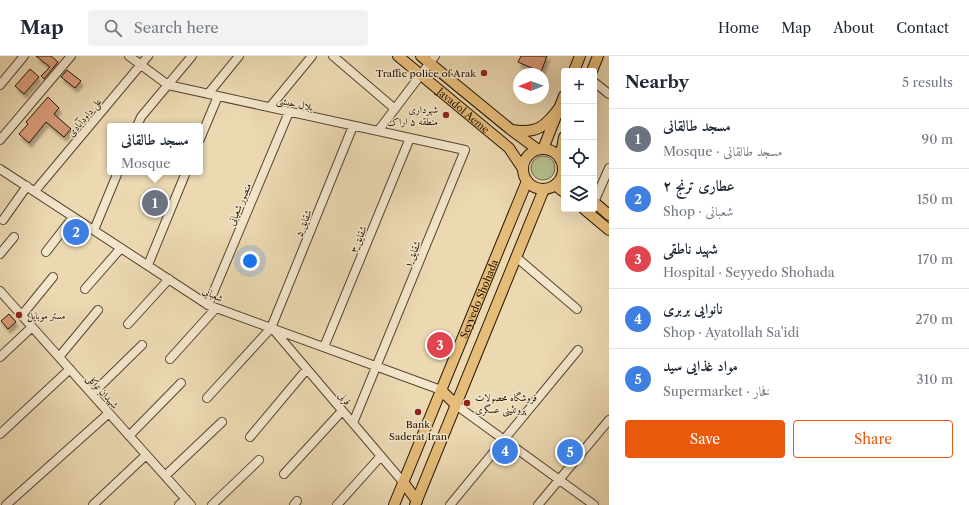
<!DOCTYPE html>
<meta charset="utf-8">
<style>
:root{--surface:#fff;--page:#f2f2f3;--text:#1f2937;--muted:#747a83;--line:#e0e1e3;--accent:#ea580c}
body{margin:0;font-family:"Libre Caslon Text",Amiri,serif;background:var(--page);color:var(--text)}
.controls{position:absolute;right:12px;top:12px;display:grid;overflow:hidden;border-radius:4px;box-shadow:0 4px 16px #0002}
.controls button{width:36px;height:36px;display:grid;place-items:center;padding:0;border:0;border-bottom:1px solid var(--line);background:var(--surface);color:var(--text);font:20px sans-serif}
.compass{position:absolute;left:513px;top:12px;width:36px;height:36px;border-radius:50%;background:var(--surface);box-shadow:0 4px 16px #0002;rotate:269deg}
.you{position:absolute;left:250px;top:205px;width:14px;height:14px;margin:-10px;border:3px solid #fff;border-radius:50%;background:#1a73e8;box-shadow:0 0 0 6px #1a73e833}
.badge{display:grid;place-items:center;width:26px;height:26px;border-radius:50%;background:var(--accent);color:#fff;font-size:13px;font-weight:700}
.pin{position:absolute;translate:-50% -50%;border:2px solid #fff;box-shadow:0 1px 4px #0006}
.popup{position:absolute;left:107px;top:67px;width:96px;height:52px;box-sizing:border-box;display:grid;place-content:center;border-radius:4px;background:var(--surface);filter:drop-shadow(0 1px 3px #0005);font-size:13px;white-space:nowrap;color:var(--muted)}
.popup b{font-size:15px;color:var(--text)}
.popup::after{content:'';position:absolute;left:50%;top:100%;margin-left:-8px;border:8px solid transparent;border-top-color:var(--surface)}
.list{margin:0;padding:0;list-style:none}
h2{display:flex;justify-content:space-between;align-items:center;height:52px;margin:0;padding:0 16px;font-size:17px}
h2 small{font-size:13px;font-weight:400;color:var(--muted)}
.list li{display:grid;grid-template-columns:26px 1fr auto;gap:12px;align-items:center;box-sizing:border-box;height:60px;padding:0 16px;border-top:1px solid var(--line)}
.list b{display:block;font-size:15px;white-space:nowrap}
.list p{margin:0;font-size:13px;white-space:nowrap;color:var(--muted)}
.list em{font-size:13px;font-style:normal;color:var(--muted)}
.actions{display:flex;gap:8px;padding:12px 16px}
.actions a{flex:1;padding:9px 0;border:1px solid var(--accent);border-radius:4px;text-align:center;font-size:14px;color:var(--accent)}
.actions .main{background:var(--accent);color:#fff}
.icon{flex:none;width:22px;height:22px;fill:none;stroke:currentColor;stroke-width:2;stroke-linecap:round;stroke-linejoin:round}
.map{position:relative;flex:none;width:609px;height:449px;overflow:hidden}
header{display:flex;align-items:center;gap:24px;box-sizing:border-box;height:56px;padding:0 20px;background:var(--surface);border-bottom:1px solid var(--line)}
header strong{font-size:19px}
nav{display:flex;gap:22px;margin-inline-start:auto;font-size:14px}
.search{width:280px;height:36px;background:var(--page);display:flex;align-items:center;gap:10px;box-sizing:border-box;padding:0 14px;border-radius:4px;color:var(--muted);font-size:15px}
main{display:flex}
aside{flex:1;background:var(--surface)}
.map>svg:first-child{display:block}
.green{fill:#b6bf8d;stroke:#6c6947}
.building{fill:#dc9d7b;stroke:#231301;filter:url(#shadow)}
.lines{fill:none;stroke-linecap:round;stroke-linejoin:round}
.minor-casing{stroke:#55442d;stroke-width:10}
.major-casing{stroke:#231301;stroke-width:12}
.minor{stroke:#f3e6cd;stroke-width:8}
.major{stroke:#e6bc79;stroke-width:10}
.poi-dot{fill:#8f2418;stroke:#f3e6cd;stroke-width:1.5}
.labels{text-anchor:middle;stroke-width:3;stroke-linejoin:round;paint-order:stroke}
.poi-label{font-size:10px;fill:#231301;stroke:#f3e6cd;text-anchor:end}
.street-label{font-size:10px;fill:#231301;stroke:#f3e6cd}
</style>
<header>
<strong>Map</strong>
<div class="search"><svg class="icon" aria-label="search" viewBox="0 0 24 24"><circle cx="10" cy="10" r="6"/><path d="M15 15l6 6"/></svg>Search here</div>
<nav><a>Home</a><a>Map</a><a>About</a><a>Contact</a></nav>
</header>
<main>
<div class="map">
<svg width="609" height="449" viewBox="0 0 609 449">
<defs>
<filter id="shadow"><feDropShadow dx="2.5" dy="4.5" stdDeviation="1" flood-color="#0004"/></filter>
</defs>
<rect width="100%" height="100%" fill="#ecd9b2"/>
<filter id="stains"><feTurbulence type="fractalNoise" baseFrequency=".005" numOctaves="4"/><feColorMatrix values="0 0 0 0 .2 0 0 0 0 .09 0 0 0 0 .02 0 0 0 .5 -.17"/></filter>
<radialGradient id="worn" r=".72"><stop offset=".6" stop-color="#630" stop-opacity="0"/><stop offset="1" stop-color="#630" stop-opacity=".3"/></radialGradient>
<path class="green" d="M531 112a12 12 0 1 1 24 0a12 12 0 1 1-24 0Z"/>
<path class="building" d="M36,0H51L58,6L44,23L41,20L50,11Z
M521,0H547L541,16L518,6Z
M30,13L39,21L24,38L15,30Z
M67,14L81,25L75,32L61,21Z
M48,41L59,52L54,58L71,73L64,81L46,66L29,87L19,78L28,68L26,66Z
M9,258L16,266L8,273L1,265Z"/>
<g class="lines">
<defs>
<path id="minor" d="M129,0L168,29L465,94L353,367
M333,0L395,53
M594,26L609,38
M0,29L24,0
M208,38L239,0
M270,51L312,0
M137,70L141,61L192,0
M378,75L435,0
M200,83L218,40
M0,84L71,0
M0,113L208,249L441,334
M35,135L148,0
M594,146L609,112
M3,164L27,130
M94,174L118,116
M46,196L73,161
M0,198L14,181
M516,201L577,253
M148,209L186,116
M85,233L121,192
M0,235L191,449
M208,249L289,56
M22,259L53,221
M128,268L169,223
M272,272L403,426
M324,291L410,82
M0,301L32,271
M59,301L98,254
M170,303L216,252
M92,338L142,289
M207,342L271,272L353,70
M456,349L594,449
M0,378L70,313
M129,380L181,327
M250,381L307,313
M284,418L342,355
M165,420L222,366
M6,449L109,357
M93,449L146,399
M179,449L186,443
M212,449L259,404
M294,449L297,445
M337,449L381,400
M450,449L578,294
M538,449L609,364"/>
<g id="major">
<path id="s1" d="M398,0L509,92L523,113"/>
<path d="M421,0L510,73L537,93"/>
<path d="M574,15L580,0"/>
<path d="M592,15L598,0"/>
<path d="M512,74C537,78 545,71 560,51"/>
<path d="M543,93L564,40"/>
<circle cx="543" cy="113" r="20"/>
<path d="M560,103L564,81"/>
<path d="M555,129L564,136"/>
<path d="M594,146L609,159"/>
<path d="M584,153L609,174"/>
<path d="M441,334L456,349"/>
<path d="M403,426L417,445"/>
<path id="s2" d="M394,449L527,125"/>
<path d="M415,449L544,133"/>
</g>
</defs>
<use href="#minor" class="minor-casing"/>
<use href="#major" class="major-casing"/>
<use href="#minor" class="minor"/>
<use href="#major" class="major"/>
</g>
<g class="poi-dot">
<circle cx="484" cy="17" r="4"/>
<circle cx="446" cy="59" r="4"/>
<circle cx="19" cy="259" r="4"/>
<circle cx="467" cy="347" r="4"/>
<circle cx="418" cy="356" r="4"/>
</g>
<g class="labels">
<g class="poi-label">
<text x="476" y="21">Traffic police of Arak</text>
<text x="438" y="57">شهرداری<tspan x="438" dy="12">منطقه ۵ اراک</tspan></text>
<text x="27" y="263" text-anchor="start">مستر موبایل</text>
<text x="475" y="345" text-anchor="start">فروشگاه محصولات<tspan x="475" dy="12">پروتئینی عسگری</tspan></text>
<text x="418" y="372" text-anchor="middle">Bank<tspan x="418" dy="12">Saderat Iran</tspan></text>
</g>
<g class="street-label">
<text transform="translate(295 47) rotate(12)" y="4">بلال حبشی</text>
<text dy="4" stroke="none"><textPath href="#s1" startOffset="85">Javadol Aeme</textPath></text>
<text transform="translate(84 61) rotate(-50)" y="4">علی داودآبادی</text>
<text transform="translate(239 148) rotate(-67)" y="4">منصور شعبانی</text>
<text transform="translate(303 167) rotate(-68)" y="4">شقایق ۵</text>
<text transform="translate(358 183) rotate(-68)" y="4">شقایق ۳</text>
<text transform="translate(412 198) rotate(-68)" y="4">شقایق ۱</text>
<text transform="translate(213 238) rotate(27)" y="4">شعبانی</text>
<text dy="4" stroke="none"><textPath href="#s2" startOffset="223">Seyyedo Shohada</textPath></text>
<text transform="translate(103 335) rotate(48)" y="4">شهیدان توکلی</text>
<text transform="translate(345 342) rotate(49)" y="4">قرنی</text>
</g>
</g>
<rect width="100%" height="100%" filter="url(#stains)"/>
<rect width="100%" height="100%" fill="url(#worn)"/>
</svg>
<div class="controls">
<button>+</button>
<button>−</button>
<button><svg class="icon" aria-label="locate" viewBox="0 0 24 24"><circle cx="12" cy="12" r="6"/><path d="M12 2v4M12 18v4M2 12h4M18 12h4"/></svg></button>
<button><svg class="icon" aria-label="layers" viewBox="0 0 24 24"><path d="M12 4l9 5-9 5-9-5zM3 14l9 5 9-5"/></svg></button>
</div>
<svg class="compass" viewBox="-18 -18 36 36"><path d="M0-13l5 13h-10z" fill="#e53935"/><path d="M0 13l5-13h-10z" fill="#747a83"/></svg>
<div class="you"></div>
<div class="pin badge" style="left:155px;top:147px;background:#6b7280">1</div>
<div class="popup"><b>مسجد طالقانی</b>Mosque</div>
<div class="pin badge" style="left:76px;top:176px;background:#3f7fe0">2</div>
<div class="pin badge" style="left:440px;top:289px;background:#e0444e">3</div>
<div class="pin badge" style="left:505px;top:395px;background:#3f7fe0">4</div>
<div class="pin badge" style="left:570px;top:396px;background:#3f7fe0">5</div>
</div>
<aside>
<h2>Nearby<small>5 results</small></h2>
<ul class="list">
<li><span class="badge" style="background:#6b7280">1</span><div><b>مسجد طالقانی</b><p>Mosque · مسجد طالقانی</p></div><em>90 m</em></li>
<li><span class="badge" style="background:#3f7fe0">2</span><div><b>عطاری ترنج ۲</b><p>Shop · شعبانی</p></div><em>150 m</em></li>
<li><span class="badge" style="background:#e0444e">3</span><div><b>شهید ناطقی</b><p>Hospital · Seyyedo Shohada</p></div><em>170 m</em></li>
<li><span class="badge" style="background:#3f7fe0">4</span><div><b>نانوایی بربری</b><p>Shop · Ayatollah Sa'idi</p></div><em>270 m</em></li>
<li><span class="badge" style="background:#3f7fe0">5</span><div><b>مواد غذایی سید</b><p>Supermarket · فخار</p></div><em>310 m</em></li>
</ul>
<div class="actions"><a class="main">Save</a><a>Share</a></div>
</aside>
</main>
